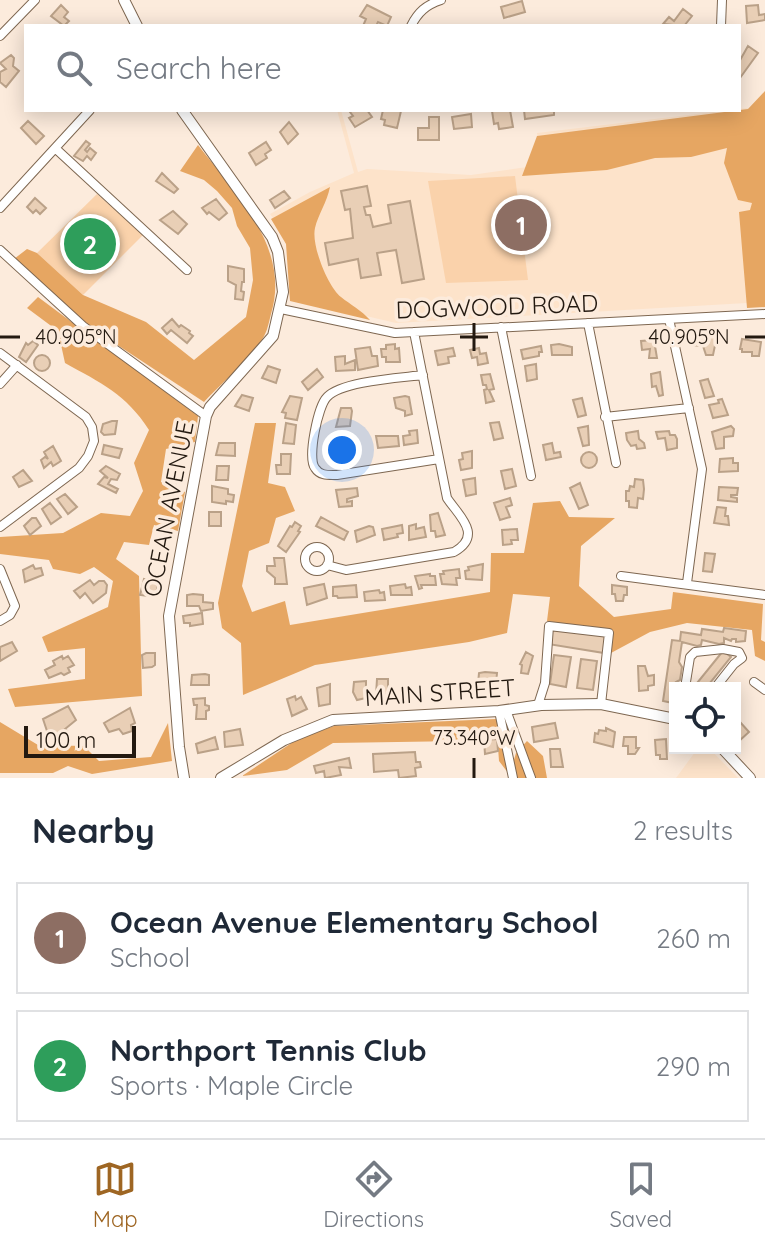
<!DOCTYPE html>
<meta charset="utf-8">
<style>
:root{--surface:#fff;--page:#f2f2f3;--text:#1f2937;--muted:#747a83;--line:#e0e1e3;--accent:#9e6623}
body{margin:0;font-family:Quicksand,sans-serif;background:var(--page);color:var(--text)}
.controls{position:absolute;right:24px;bottom:24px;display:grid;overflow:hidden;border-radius:0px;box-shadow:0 4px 20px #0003}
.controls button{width:72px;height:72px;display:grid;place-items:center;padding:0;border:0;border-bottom:2px solid var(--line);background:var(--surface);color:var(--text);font:40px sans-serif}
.scale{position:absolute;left:24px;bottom:20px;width:112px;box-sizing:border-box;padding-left:8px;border:4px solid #231910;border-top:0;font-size:22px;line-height:28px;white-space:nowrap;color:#231910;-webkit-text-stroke:6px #fcebdc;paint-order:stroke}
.you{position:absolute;left:342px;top:450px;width:28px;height:28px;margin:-20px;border:6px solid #fff;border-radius:50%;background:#1a73e8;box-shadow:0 0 0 12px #1a73e833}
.badge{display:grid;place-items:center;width:52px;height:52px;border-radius:50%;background:var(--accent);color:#fff;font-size:26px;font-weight:700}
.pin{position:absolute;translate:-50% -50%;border:4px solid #fff;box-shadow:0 2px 8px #0006}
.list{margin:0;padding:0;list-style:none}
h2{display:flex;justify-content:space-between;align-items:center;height:104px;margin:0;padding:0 32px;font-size:34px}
h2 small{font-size:26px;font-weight:400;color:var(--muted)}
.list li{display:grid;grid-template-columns:52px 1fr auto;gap:24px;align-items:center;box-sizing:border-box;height:112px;margin:0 16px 16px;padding:0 16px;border:2px solid var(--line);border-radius:0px}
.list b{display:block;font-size:30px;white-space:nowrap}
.list p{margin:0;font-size:26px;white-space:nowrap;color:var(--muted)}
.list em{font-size:26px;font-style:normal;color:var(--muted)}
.icon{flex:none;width:44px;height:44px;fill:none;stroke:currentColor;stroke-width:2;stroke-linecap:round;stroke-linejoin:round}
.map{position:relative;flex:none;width:765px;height:778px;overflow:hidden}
.search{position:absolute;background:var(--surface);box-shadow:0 4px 20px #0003;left:24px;right:24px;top:24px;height:88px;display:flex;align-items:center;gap:20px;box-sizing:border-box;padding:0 28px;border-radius:0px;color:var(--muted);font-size:30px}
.sheet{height:360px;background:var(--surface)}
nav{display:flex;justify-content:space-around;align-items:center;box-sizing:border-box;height:112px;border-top:2px solid var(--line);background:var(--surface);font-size:22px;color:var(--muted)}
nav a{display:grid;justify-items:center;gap:4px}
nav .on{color:var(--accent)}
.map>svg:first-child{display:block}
.built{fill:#fde3ca}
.green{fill:#fad2ab}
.forest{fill:#e6a662}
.building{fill:#e9cfb6;stroke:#baa188;stroke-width:2}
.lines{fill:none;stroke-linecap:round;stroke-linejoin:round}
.minor-casing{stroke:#7e6751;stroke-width:10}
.major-casing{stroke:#7e6751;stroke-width:12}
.minor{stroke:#fff;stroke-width:8}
.major{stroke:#fff;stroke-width:10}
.ticks{fill:none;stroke:#231910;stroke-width:3}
.labels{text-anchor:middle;stroke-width:7;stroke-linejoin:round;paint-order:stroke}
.street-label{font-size:24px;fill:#231910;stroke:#fcebdc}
.ticks-label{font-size:20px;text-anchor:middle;fill:#231910;stroke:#fcebdc;stroke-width:7;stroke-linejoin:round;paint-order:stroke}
</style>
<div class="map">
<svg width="765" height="778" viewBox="0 0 765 778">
<rect width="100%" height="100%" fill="#fcebdc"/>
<path class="built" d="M765,106V302L396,323L293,299L286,237L270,214L310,192L354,173L337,110H341L358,172L367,169L471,175L541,165L537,133Z
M698,748H709L738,778H676Z"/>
<path class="green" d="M515,176L528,280L446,283L428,181Z
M97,194L143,235L83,295L37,253Z"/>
<path class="forest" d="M765,91V307L747,308L739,212L750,210L752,203L738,200L724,163L727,148L691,157L655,158L607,170L522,176L537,136L748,109Z
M198,145C236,194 291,248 271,314C269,322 267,332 263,338C252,356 220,385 204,402L84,323L14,259L27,249L37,253L83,295L146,322L194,360L246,317L253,280L250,248L237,226L232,208L217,191L204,180L180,171Z
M330,187C327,202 318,215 315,228C311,245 328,287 341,297C351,305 361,310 370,320L290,301L286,244L271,219Z
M38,297L198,416L195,442L166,449L161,482L185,492L178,531L154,525L149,545L124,542L116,559L139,576L142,696L15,707L8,689L85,679V648L48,652L42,637L108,607L113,581L94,567L80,574L53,569L49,560L0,554V537L63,533L101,513L130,516L143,491L134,463L149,430C126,394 101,383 65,363L58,331L27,308Z
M255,423H276L268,483L285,487L295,511L276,518L269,543L249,551L242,586L252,612L285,601L290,625L490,592L491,553H524L533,503L560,501L569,517L615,518L581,546L579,586L614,617L671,609L673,592L763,604L761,640L765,642V661L755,656L752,630L687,623L650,632L611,653L613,632L547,621L550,597L513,594L507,633L469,642L315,665L243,695L241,643L222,628L218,603Z
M496,719L513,763L516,753L527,741L543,756L547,778H512L499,761L497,734L462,741L333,743L287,770L242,776L296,740L334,726Z
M0,722L38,745L84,746L99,761L151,757L168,723L172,761L92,774L68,766L53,773H0Z"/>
<path class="building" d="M522,1L525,12L504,18L501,7Z
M61,5L68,12L64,17L69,21L64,26L51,16Z
M367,5L391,17L387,26L378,22L376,26H363L366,19L360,16Z
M758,5L759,15L765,14V20L747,23L746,6Z
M683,9L692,16L684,26L663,24L669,17L674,21Z
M748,46L758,53L740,78L739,62Z
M11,55L14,58L13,66L19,71L6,87L0,82V72L6,69L0,63Z
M353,110H367L372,117L355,127L349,118L353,116L350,112Z
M383,110L401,111L397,128L384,125L385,120L381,119Z
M510,110L513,127L499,129L498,123L494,124L492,111Z
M524,110H554V115L525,119Z
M471,114L472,127L454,129L452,117Z
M429,117H439V140H418V128H429Z
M28,121L44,136L36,144L21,128Z
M289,122L298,134L288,144L280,132Z
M86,141L90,144L85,150L87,152L90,148L96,153L91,160L87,156L83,161L74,156Z
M266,142L271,150L265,154L267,158L256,165L249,153Z
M162,173L178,189L174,193L156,181Z
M367,186L371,206L364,207L366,215H370L373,227L391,223L388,205L410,201L424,279L402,283L396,250L377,253L381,275L361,278L358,259L329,265L325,243L353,238L350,209L345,210L341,191Z
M284,191L290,198L275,208L270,200Z
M35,198L46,208L40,214L36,210L33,213L27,207Z
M216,199L227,213L219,220L209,212L207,214L202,208Z
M173,211L187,224L178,234L160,220Z
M228,266L244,269V282H242L241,291L244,292L243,300L235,299L236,285L228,281Z
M172,319L179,327L181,325L190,331L189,333L193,336L187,343L171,330L167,334L162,328Z
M703,335L717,336L713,355H706L703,346L691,345V340H698V337Z
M742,339L761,342L759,356H752V352H742V349H740Z
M654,340L657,358H649L650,349L642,350L641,341Z
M33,341L38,345L26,362L19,357L26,343L28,345Z
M395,344V349L399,348L400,362H386V357H382L381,349H386V345Z
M559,344L572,347V355H552L551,345Z
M541,346L542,352H539V356L523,359L521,350Z
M370,347L372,356H377L378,366L358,370L355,349Z
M453,348L455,356L448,357L449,363L438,365L435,351Z
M479,348L480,354L486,353L488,363L478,365L477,357L472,358L470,350Z
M34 363a8 8 0 1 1 16 0a8 8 0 1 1-16 0Z
M345,356V364L355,360V370L336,371L335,357Z
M536,364L537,379L527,381L525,366Z
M268,366L280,370L276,383L262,378Z
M317,369L323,377L308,390L302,382Z
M660,372L663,395L659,396L656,386L652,387L651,374Z
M490,374L494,389L489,390L494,401L486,403L484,390L487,389L486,385H483L481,375Z
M708,379L714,396L705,398L700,381Z
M242,395L253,398L249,411L235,406Z
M290,396L302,398L297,420L285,418L286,413L282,412Z
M405,396L409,397L412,414L405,416V411L396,408L394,398Z
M582,398L586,415L578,417L573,400Z
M722,399L728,415L713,418L709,405L719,403L718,400Z
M341,408H351L352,411L350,426L336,427Z
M112,421H117L115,434L104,435L101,432L103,424Z
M499,422L503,438L494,440L490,423Z
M286,423L296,425L294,444L283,443Z
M588,426L589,445L583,446L578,428Z
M731,426L734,429L733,436L724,437V448L716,449L712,432Z
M417,430L418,443L404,445L403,436L410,435L409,431Z
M638,431L639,439L644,443L645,448L637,449L636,445L631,446L627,440L626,433Z
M669,431L670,435H675L677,439V448L667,450L665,438L658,439L656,432Z
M376,436H398L399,446L378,448Z
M219,443H235V456L216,455Z
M552,443L554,453L560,452L561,457L546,460L543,445Z
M104,445L122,449L119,458L102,454Z
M53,446L61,461L53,466L51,462L44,468L41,460L45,457L48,459L44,452Z
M472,451V468L461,470L459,460L463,459L462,453Z
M581 460a8 8 0 1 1 16 0a8 8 0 1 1-16 0Z
M281,454H291L290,474H277L276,465H281Z
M733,458V463H738V471L719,472L720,459Z
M169,464L179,466L176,484L167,482Z
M106,466L120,474L117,480L111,479L108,484L118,489L116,493L98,484L104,477L108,478L100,471Z
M217,466H229L228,480H216Z
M512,469L516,486L505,489L501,471Z
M23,470L32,481L19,487L13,477Z
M475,478L476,494L466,496L463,480Z
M635,479L643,480L644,489L643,499L638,498L637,508L629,507V501H626V491H629L630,486L634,487Z
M580,483L588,505L579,509L570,488Z
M212,486L228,489V494L234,495L233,502L226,501V504L212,502Z
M719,487L738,488L737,495H731V497L737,498V502L718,500Z
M357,488L358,496L347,499V502L352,501V506L339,507L336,490Z
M65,494L77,507L68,514L57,499Z
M510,498L512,505L506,507L510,517L500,520L494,503Z
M50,503L61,517L51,524L42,509Z
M717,507L726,508L725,516H728L729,525L714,523Z
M209,512H221V526H209Z
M438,513L445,535L436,537L435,531H431L430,515Z
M321,517L348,532L344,540L316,526Z
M32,518H36L41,526L30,535L24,526Z
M295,522L301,526L298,531L300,532L286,552L278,546L290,526L292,527Z
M416,524V529L424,527L426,537L409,540V526Z
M402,525L403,533L397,534L398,537L384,540L382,529Z
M369,526L373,527L375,535L357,542L355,531Z
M517,529L518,540H511L512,544L503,545L502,530Z
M705,553L715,554L712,572L703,571Z
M274,558H284L287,584H275V578L267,571V566H275Z
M483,564L482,580L466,579L465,571L469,570L468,567Z
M33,565L35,569L41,568L43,575L25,582L23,570Z
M459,569L460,578H456L457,585L442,584L440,574H444L443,571Z
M430,574V576H435L436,585H421L422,588L419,589L415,576Z
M144,579L156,582L158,585L155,597L140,595Z
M90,580L94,585L99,581H104L107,585L106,593L93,603L85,593L80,598L74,591Z
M324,584L327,598L307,605L304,588Z
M405,584L406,588L411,587L412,595H391L390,586Z
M356,585L357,597L338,598L337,596H333V587Z
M612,585L627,587V595H624L623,601H616L615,594H612Z
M379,590L380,593L384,592L385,600L365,601L364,592Z
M193,594L203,595V602L213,603V609L201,611L199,606H187V595Z
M202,613L203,624L190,626V623H184L183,616Z
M550,628L606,636L604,653L548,644Z
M724,628L746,631L745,641L736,642V639H732L731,641L724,638V643L719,644L702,640L701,645L697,646L682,642L679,662L682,667L680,680L676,682L678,686L675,688V699L673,703L663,701L672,640L680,641L681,632L701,635L702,629L723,632Z
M12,642L17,651L0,661V647Z
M723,651L731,657L706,688H693Z
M526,652L533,656L528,674L521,673L522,665L520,664Z
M146,653H155V665L152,667L143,668L142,655Z
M554,655L571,657L566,687L550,684Z
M62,656L63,659L68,656L74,665L68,668L70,672L64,675L61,673L49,678L45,670L55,665L53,661Z
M581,659L597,661L593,690L577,688Z
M638,666H645L648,676L654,675V685L648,686V690L639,691Z
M485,672L497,673L496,684H478L479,673Z
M205,674L209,675V685H191L192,675Z
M377,679H388V694L376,695Z
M366,681V698L357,700L353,692L354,682Z
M330,684V704L319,706L317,688Z
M295,696L296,700L301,697L307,709L292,716L287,699Z
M205,698V705L209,706V710L206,711V719H196L197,705H194L193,699Z
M68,706L76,720L65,729L67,731L56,737L53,731L48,734L43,719Z
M130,708L135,723L131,725L132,731L123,734L119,729L109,732L104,723Z
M740,722L749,732L739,741L735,737V726Z
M555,723L558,738L534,742L532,727Z
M606,728L615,732L613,747L594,742L595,733L598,734L599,730L606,731Z
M240,729L243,745L225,747L224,732Z
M215,737L218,749L198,753L196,744Z
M624,737H636V748H639L635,754H628V746H623Z
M497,739L498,751L485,754L484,740Z
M666,739L667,759H660V755H656L655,740Z
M550,749H560L563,767H551Z
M415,752L416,762H420L421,767L415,768L416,776L399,778L398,770L374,772L373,754Z
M349,758L351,768L339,767L341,775L325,778L324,771L316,773L314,766Z"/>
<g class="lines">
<defs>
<path id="minor" d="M411,26C418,12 426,5 441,0
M721,26L722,0
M0,36L35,0
M55,148L187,270
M0,208L90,110
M0,250L83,326L206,416
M281,309L395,333L765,314
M669,319L702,469L687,583
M588,323L616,463
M501,327L531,476
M0,353L86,417L92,427L94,441L88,456L79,468L0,527
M423,375C400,378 342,381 327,397C318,406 307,458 315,468C320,476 328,475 337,475L439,459
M0,384L17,365
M605,417L689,408
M305 559a12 12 0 1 1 24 0a12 12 0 1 1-24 0Z
M327,565L346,570L454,552C484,535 458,515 447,498L414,332
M0,569L15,606L10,615L0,621
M621,576L765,595
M754,682L765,690
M685,688L690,657L695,652L723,649L739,652L742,658L734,664L715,688
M538,705L545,683L549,626L609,633L601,704
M506,710L531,778
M499,711L513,778"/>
<path id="major" d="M124,0L137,26
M182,110L272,237L278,252L283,292L273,336L210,407L206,416L169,616L179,747L184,778
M722,748L750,778
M221,778L284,740L333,720L499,711L541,705L601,704L675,719"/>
</defs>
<use href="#minor" class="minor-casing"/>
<use href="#major" class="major-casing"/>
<use href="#minor" class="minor"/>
<use href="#major" class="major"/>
</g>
<path class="ticks" d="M474,323V351M0,337H20M460,337H488M745,337H765M474,758V778"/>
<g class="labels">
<g class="street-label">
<text transform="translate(497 307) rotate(-2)" y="8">DOGWOOD ROAD</text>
<text transform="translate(169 509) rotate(-79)" y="8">OCEAN AVENUE</text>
<text transform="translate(440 693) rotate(-4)" y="8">MAIN STREET</text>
</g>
</g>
<g class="ticks-label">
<text x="76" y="344">40.905°N</text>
<text x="689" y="344">40.905°N</text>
<text x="474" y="745">73.340°W</text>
</g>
</svg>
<div class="controls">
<button><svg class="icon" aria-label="locate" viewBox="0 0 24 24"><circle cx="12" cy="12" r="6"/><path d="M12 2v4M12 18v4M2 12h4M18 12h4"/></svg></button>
</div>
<div class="scale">100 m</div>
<div class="you"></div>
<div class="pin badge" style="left:521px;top:225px;background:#8d6e63">1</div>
<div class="pin badge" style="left:90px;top:244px;background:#2e9e5b">2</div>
<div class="search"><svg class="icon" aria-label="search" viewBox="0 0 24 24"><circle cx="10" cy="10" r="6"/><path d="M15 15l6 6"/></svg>Search here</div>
</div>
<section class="sheet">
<h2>Nearby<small>2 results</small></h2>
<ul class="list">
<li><span class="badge" style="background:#8d6e63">1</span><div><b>Ocean Avenue Elementary School</b><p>School</p></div><em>260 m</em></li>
<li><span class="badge" style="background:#2e9e5b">2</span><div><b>Northport Tennis Club</b><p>Sports · Maple Circle</p></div><em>290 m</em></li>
</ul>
</section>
<nav>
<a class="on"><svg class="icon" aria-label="map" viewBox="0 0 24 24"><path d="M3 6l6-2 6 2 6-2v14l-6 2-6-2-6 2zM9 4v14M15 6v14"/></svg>Map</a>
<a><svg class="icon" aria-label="directions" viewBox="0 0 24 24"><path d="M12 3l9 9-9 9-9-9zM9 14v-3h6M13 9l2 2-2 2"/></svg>Directions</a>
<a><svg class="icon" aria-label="saved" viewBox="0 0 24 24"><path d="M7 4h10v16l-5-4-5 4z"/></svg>Saved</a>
</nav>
